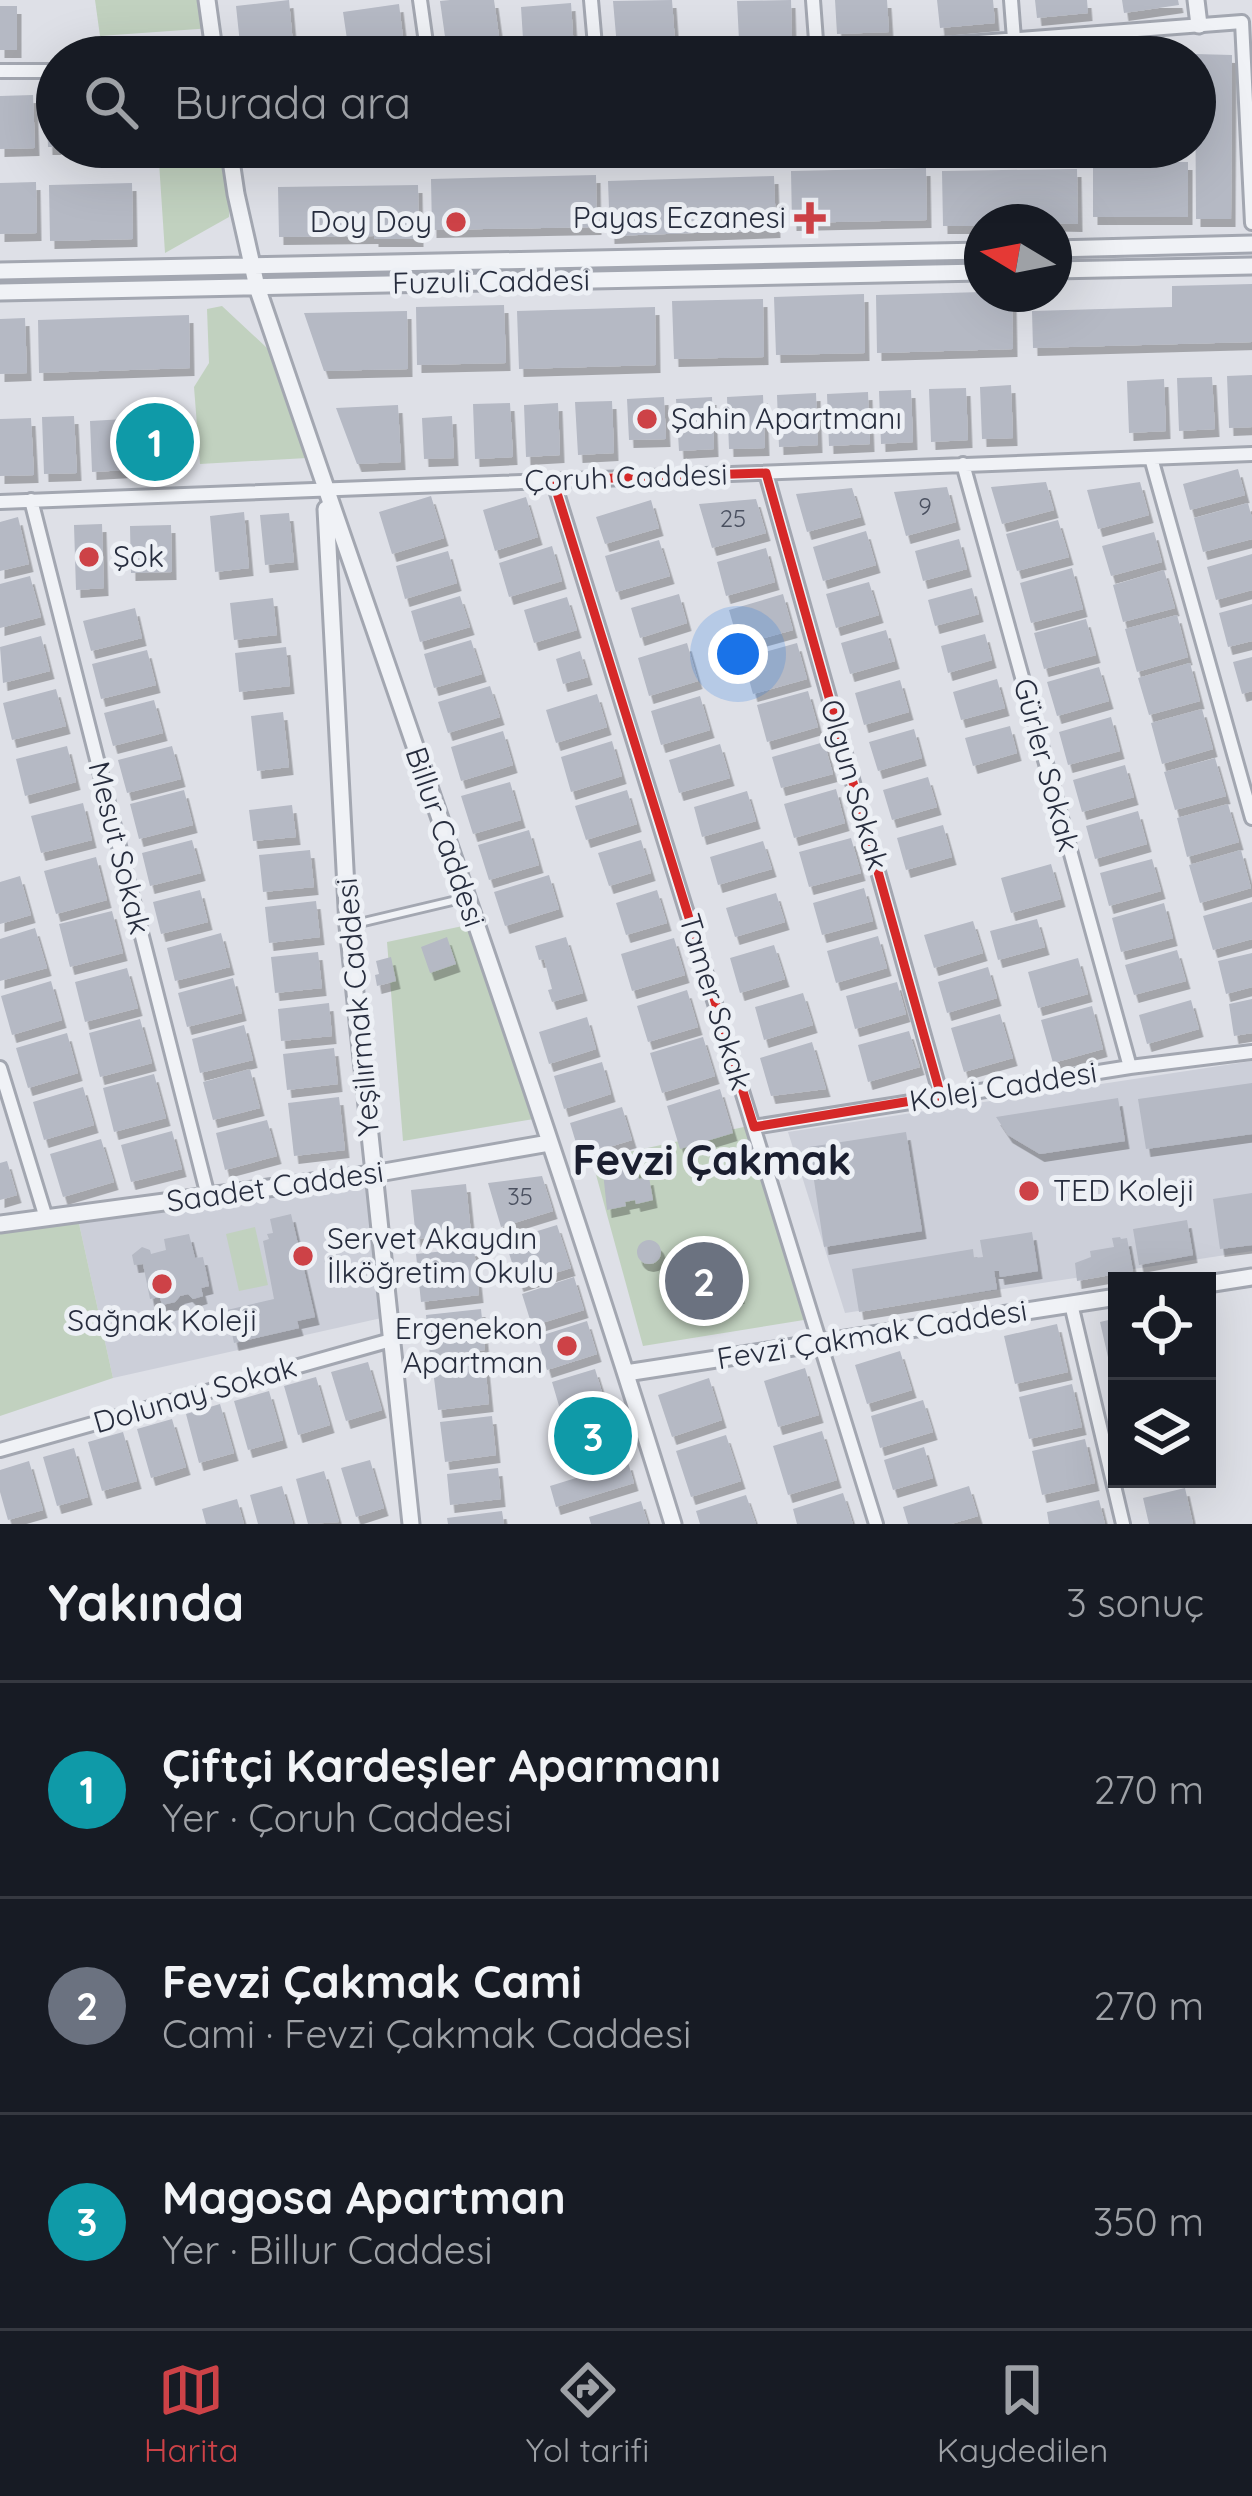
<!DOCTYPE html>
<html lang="tr">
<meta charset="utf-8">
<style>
:root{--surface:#171b24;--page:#20242c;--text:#f1f3f6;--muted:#9ea1a6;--line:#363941;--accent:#cd4247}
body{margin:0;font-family:Quicksand,sans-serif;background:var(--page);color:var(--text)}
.controls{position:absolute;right:36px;bottom:36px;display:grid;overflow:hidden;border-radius:0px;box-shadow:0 12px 48px #0002}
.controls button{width:108px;height:108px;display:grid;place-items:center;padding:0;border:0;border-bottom:3px solid var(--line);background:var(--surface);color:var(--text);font:60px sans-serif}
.compass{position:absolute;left:964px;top:204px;width:108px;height:108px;border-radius:50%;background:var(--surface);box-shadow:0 12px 48px #0002;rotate:280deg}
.you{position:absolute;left:738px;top:654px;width:42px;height:42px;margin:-30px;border:9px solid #fff;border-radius:50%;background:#1a73e8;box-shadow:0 0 0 18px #1a73e833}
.badge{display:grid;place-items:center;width:78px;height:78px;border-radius:50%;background:var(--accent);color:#fff;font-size:39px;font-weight:700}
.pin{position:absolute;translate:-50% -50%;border:6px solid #fff;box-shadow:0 3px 12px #0006}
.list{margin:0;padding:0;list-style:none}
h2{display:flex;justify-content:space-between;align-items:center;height:156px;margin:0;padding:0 48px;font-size:51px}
h2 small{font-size:39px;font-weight:400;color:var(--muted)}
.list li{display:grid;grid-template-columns:78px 1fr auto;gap:36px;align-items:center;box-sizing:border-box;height:216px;padding:0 48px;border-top:3px solid var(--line)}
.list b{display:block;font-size:45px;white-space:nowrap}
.list p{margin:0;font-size:39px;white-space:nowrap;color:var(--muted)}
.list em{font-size:39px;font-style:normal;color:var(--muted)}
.icon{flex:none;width:66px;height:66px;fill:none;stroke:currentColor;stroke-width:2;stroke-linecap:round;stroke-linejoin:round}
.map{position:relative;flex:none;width:1252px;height:1524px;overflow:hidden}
.search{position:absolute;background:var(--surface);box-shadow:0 12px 48px #0002;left:36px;right:36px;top:36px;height:132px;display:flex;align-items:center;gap:30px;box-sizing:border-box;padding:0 42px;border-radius:66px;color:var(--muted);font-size:45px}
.sheet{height:804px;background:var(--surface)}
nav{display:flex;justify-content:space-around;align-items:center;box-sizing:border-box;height:168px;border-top:3px solid var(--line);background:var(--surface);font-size:33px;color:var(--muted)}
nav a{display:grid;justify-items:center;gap:6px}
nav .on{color:var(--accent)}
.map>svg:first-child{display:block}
.built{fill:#cccfd9}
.green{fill:#c1d1bf}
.building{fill:#b5b9c4;filter:url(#shadow)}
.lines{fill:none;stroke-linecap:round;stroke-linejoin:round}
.service-casing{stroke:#a3a7b1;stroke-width:12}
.minor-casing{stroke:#a3a7b1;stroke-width:18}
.tertiary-casing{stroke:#a3a7b1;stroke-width:21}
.service{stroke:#f0f2f6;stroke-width:6}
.minor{stroke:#f0f2f6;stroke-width:12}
.tertiary{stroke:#f0f2f6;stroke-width:15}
.marked{fill:none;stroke:#d62828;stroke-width:9;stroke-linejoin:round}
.poi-dot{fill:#cd4247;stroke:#edf0f5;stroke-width:4.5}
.labels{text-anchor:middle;stroke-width:10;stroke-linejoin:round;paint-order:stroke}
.number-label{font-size:24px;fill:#4a5060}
.poi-label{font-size:30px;fill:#272d3e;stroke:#edf0f5;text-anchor:start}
.street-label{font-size:30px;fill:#272d3e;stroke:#edf0f5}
.district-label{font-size:42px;font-weight:bold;fill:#1a1e2f;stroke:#edf0f5}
</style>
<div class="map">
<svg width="1252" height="1524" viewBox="0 0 1252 1524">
<defs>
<filter id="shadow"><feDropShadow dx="4.5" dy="8" stdDeviation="0" flood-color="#0004"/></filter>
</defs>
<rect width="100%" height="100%" fill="#dee0e7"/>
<path class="built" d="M1252,1061V1251L845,1313L788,1132Z
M372,1181L386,1317L113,1378L78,1219Z"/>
<path class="green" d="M95,0H208L212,28L100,36Z
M158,147H228L231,185L229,217L165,253Z
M222,306L282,362L307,458L200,464L194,387L209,363L207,309Z
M477,923L540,1118L403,1141L387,942Z
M753,1125L810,1319L643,1346L592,1160Z
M78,1219L113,1378L0,1416V1230Z
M255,1227L268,1285L239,1291L226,1234Z"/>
<path class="building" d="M289,0L293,44H240L236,6Z
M450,0H494L500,43L447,51L440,1Z
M672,0L675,42L617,47L613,1Z
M791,0L792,37L739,40L737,1Z
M835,0H887L889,32L837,34Z
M937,0H993L995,23L940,28Z
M1035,0H1087L1088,13L1037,18Z
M1122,0H1178L1179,5L1124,13Z
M571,3L574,51L524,55L521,7Z
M399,4L404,46L349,53L343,12Z
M0,6H17V50H0Z
M1195,54L1232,55L1231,219H1196Z
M46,94H57V147H48Z
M33,95L35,148L0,149V96Z
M1093,162H1188V217H1093Z
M926,168L927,220L792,223L791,171Z
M1077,169L1078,224L982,222V226H943L942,171Z
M596,175L597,227L432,230L431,179Z
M774,176L776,230L610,236L608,181Z
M36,182L37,233L0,234V183Z
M132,183L133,239L50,241L49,185Z
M418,185L419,239H374V236L279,237L278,187Z
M1252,284V342L1033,348L1032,311L1172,307V286Z
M982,292L1012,294L1013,349L877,353L876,295Z
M864,294L865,353L776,355L774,297Z
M763,299L764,357L674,359L672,301Z
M504,305L506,363L417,365L416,307Z
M655,307L656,365L519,369L517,311Z
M407,311L408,369L363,370L324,371L304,313Z
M189,315L190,368L39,373L38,320Z
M25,318L27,373L0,374V319Z
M1252,375V427L1229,428L1227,376Z
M1212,377L1215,429L1179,431L1177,378Z
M1164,379L1166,431L1129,433L1127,381Z
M1011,385L1013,438L982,439L980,387Z
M966,388L968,440L931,442L929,389Z
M911,390L913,442L881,444L879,391Z
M868,392L870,444L829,446L827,394Z
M816,393L818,445L779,447L777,395Z
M763,395L765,448L729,449L727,397Z
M664,397L666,439L629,440L627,399Z
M712,397L714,449L679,451L676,399Z
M612,401L614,453L578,455L575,402Z
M510,403L513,457L475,459L473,404Z
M558,403L560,455L526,457L524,405Z
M398,405L401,462L357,464L336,408Z
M170,414L172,468L140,470L137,415Z
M74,416L77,473L44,474L42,417Z
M452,416L454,458L424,459L422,418Z
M31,418L34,475L0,476V419Z
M125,419L127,470L92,472L90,421Z
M1238,469L1245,495L1190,510L1183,484Z
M1046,482L1054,510L1002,524L991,487Z
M1140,482L1149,515L1098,529L1087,490Z
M947,487L956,522L906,536L894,492Z
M852,488L861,517L807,532L796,494Z
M431,496L444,538L392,554L379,512Z
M526,497L538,537L495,551L483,510Z
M756,499L766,533L712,548L699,504Z
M651,500L659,528L605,544L596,517Z
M1248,503L1252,518V539L1203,552L1194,518Z
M244,512L249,568L215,572L210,516Z
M289,513L294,562L265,565L260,515Z
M18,517L29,564L0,571V522Z
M1058,520L1069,557L1017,571L1006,534Z
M102,524L104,588L76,590L74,525Z
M171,525L172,572L131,573L130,526Z
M866,531L876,565L823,581L813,547Z
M1154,532L1162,562L1111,576L1102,546Z
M959,539L967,569L923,581L915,551Z
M659,540L670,576L616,592L605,556Z
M552,546L562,581L509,597L499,563Z
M766,548L775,582L726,596L717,562Z
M448,551L457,583L405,599L396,566Z
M1252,554V590L1216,600L1207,567Z
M1072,568L1083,609L1031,623L1020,583Z
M1164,570L1175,608L1123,622L1113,585Z
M30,576L41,617L0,628V584Z
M869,582L879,615L836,628L826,594Z
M972,588L979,614L935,626L928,600Z
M679,594L687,623L640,638L631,608Z
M783,594L793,630L739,645L729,610Z
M460,596L470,627L420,642L411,611Z
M567,597L577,630L534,643L524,610Z
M273,598L277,635L234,640L230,603Z
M1252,604V641L1228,647L1219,613Z
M135,608L142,638L91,651L83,621Z
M1177,615L1188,657L1137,672L1125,629Z
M1086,619L1096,655L1044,669L1034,633Z
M886,630L895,661L850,674L841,643Z
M985,634L992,660L948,673L941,646Z
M41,636L50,671L3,683L0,647Z
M471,640L482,674L434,688L424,654Z
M687,643L698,681L649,696L638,658Z
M797,643L807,679L753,694L743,658Z
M286,647L290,686L239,692L235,653Z
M147,650L156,685L101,699L92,664Z
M580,651L588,677L563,684L556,659Z
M1252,657V691L1242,694L1233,662Z
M1190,663L1200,701L1149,715L1138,678Z
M1099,667L1109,701L1057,716L1047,682Z
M997,679L1005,708L961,720L953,692Z
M900,680L909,712L864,725L855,693Z
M490,686L500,717L448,733L438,702Z
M56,689L66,726L12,740L3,703Z
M808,691L818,727L767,742L757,705Z
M597,694L607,727L556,743L546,710Z
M700,696L710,730L661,745L651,711Z
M154,700L163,733L113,746L104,713Z
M1202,709L1213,749L1162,764L1151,723Z
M283,712L289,767L257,771L251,716Z
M1111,717L1120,751L1068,765L1059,732Z
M1010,726L1017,753L973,766L965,738Z
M914,729L922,758L878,771L869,742Z
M503,731L513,765L461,781L451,747Z
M612,741L622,776L571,792L561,757Z
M824,742L833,774L781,788L772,757Z
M720,744L730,778L679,793L669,760Z
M67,746L76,782L25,796L16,759Z
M172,746L181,779L127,793L118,760Z
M1215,758L1226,796L1175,810L1164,772Z
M1125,765L1134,797L1082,812L1073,780Z
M928,777L937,807L892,820L883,790Z
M510,782L521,820L473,834L461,796Z
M836,789L845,823L794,838L784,804Z
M184,790L193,825L139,839L130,804Z
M627,790L637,824L586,840L575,806Z
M747,791L756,821L702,837L694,807Z
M83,803L92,840L41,853L31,816Z
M1228,804L1239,842L1187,857L1177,818Z
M292,805L296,837L253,841L249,810Z
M1138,811L1147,844L1095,859L1086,826Z
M943,825L952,857L906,870L897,838Z
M529,830L539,865L489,880L478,845Z
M851,838L861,873L809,887L799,852Z
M192,840L201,873L150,886L142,853Z
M641,840L651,873L609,886L598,853Z
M763,841L772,869L718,885L710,857Z
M310,850L314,887L263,892L259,855Z
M1241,850L1251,888L1200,903L1189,865Z
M96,857L107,900L56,914L44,871Z
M1152,859L1161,891L1109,906L1100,873Z
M1051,864L1061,899L1011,913L1001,878Z
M549,875L559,909L505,926L494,892Z
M20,876L31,915L0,924V882Z
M864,888L873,921L822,935L813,903Z
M200,890L208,922L161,934L153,902Z
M657,890L667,923L626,935L616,903Z
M776,893L785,922L735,937L726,908Z
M316,901L320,937L269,943L265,907Z
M1252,902V939L1213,950L1203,916Z
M1164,903L1173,938L1121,952L1112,918Z
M112,911L123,953L70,967L59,924Z
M1037,919L1045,947L998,960L990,931Z
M973,921L983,953L934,968L924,935Z
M35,928L47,968L0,981V939Z
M221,933L230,967L175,981L167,948Z
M878,936L887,968L836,983L827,951Z
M447,937L456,964L430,973L421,947Z
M566,937L583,993L552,1002L548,990L552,989L544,959L539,960L535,946Z
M674,938L685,975L632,991L621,954Z
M774,945L785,979L740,993L730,958Z
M1177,950L1186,981L1134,995L1125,965Z
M318,952L322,988L275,993L271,957Z
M1252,953V987L1226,994L1218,961Z
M391,957L396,981L377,986L375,975L379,974L376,961Z
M1078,958L1088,994L1038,1008L1028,972Z
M988,967L997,998L947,1013L938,982Z
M127,968L138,1008L85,1022L75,982Z
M233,978L242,1013L187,1027L178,993Z
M51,981L62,1020L12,1035L1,996Z
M897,982L906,1014L855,1029L846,996Z
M687,990L698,1027L648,1042L637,1006Z
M803,993L813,1025L764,1040L755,1007Z
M1252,999V1033L1234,1036L1229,1004Z
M1191,1000L1199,1029L1147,1044L1139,1015Z
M329,1003L332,1036L281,1041L278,1009Z
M1092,1006L1103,1049L1053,1063L1041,1020Z
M1000,1014L1013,1058L964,1072L951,1028Z
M587,1017L596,1049L549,1064L539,1032Z
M140,1019L152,1063L100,1077L89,1033Z
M244,1025L253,1060L200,1073L192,1039Z
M909,1031L920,1067L868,1082L858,1045Z
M67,1033L78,1073L28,1088L16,1048Z
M703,1037L715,1076L662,1093L650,1053Z
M812,1042L826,1089L771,1096L760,1058Z
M334,1048L338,1084L287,1090L283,1054Z
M602,1062L611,1094L564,1109L554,1076Z
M250,1069L260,1108L213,1120L203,1082Z
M154,1074L166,1118L114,1132L103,1088Z
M1252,1083V1134L1146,1149L1138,1099Z
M83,1087L94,1125L44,1140L33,1102Z
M720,1089L733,1133L680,1149L667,1106Z
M339,1097L345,1150L294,1156L288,1103Z
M1118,1098L1125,1141L1040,1154L1008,1135L996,1117Z
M622,1107L632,1140L580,1156L570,1123Z
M267,1120L277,1156L225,1170L216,1133Z
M172,1131L182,1169L131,1182L121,1145Z
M906,1132L922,1231L824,1247L809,1147Z
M101,1139L114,1182L63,1197L50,1154Z
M7,1161L17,1195L0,1200V1163Z
M637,1165L639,1179L649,1177L653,1200L636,1204L635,1200L625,1202L626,1206L607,1210L603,1172Z
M542,1176L553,1211L501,1227L488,1183Z
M466,1184L471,1233L416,1239L411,1190Z
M1252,1193V1245L1220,1249L1213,1199Z
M291,1214L315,1317L297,1321L299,1328L234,1343L227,1310L274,1299L263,1241L269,1239L267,1234L273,1233L270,1219Z
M1187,1220L1193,1255L1139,1265L1133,1229Z
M557,1225L571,1268L519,1284L505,1241Z
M1032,1232L1038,1271L1000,1277L999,1271H994L997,1289L859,1312L852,1269L973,1249L974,1258L983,1257L980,1240Z
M189,1234L195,1258L203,1257L209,1286L201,1288L203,1296L193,1299L188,1294L180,1296L175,1302L162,1305L160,1297L150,1299L143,1264L134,1265L132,1255L142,1247L150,1250L151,1254L166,1250L164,1239Z
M1120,1237L1121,1239L1127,1238L1133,1271L1077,1281L1075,1263L1091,1257L1090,1251L1114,1247L1112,1238Z
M637 1252a12 12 0 1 1 24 0a12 12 0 1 1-24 0Z
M474,1248L479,1295L421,1302L416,1254Z
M737,1259L740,1296L672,1302L668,1266Z
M574,1277L584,1310L532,1326L522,1294Z
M481,1309L485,1350L430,1356L426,1315Z
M1117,1318V1364L1110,1366L1100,1322Z
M587,1321L597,1354L547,1370L537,1337Z
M1057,1324L1068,1372L1015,1384L1004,1336Z
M900,1351L912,1390L867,1404L855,1365Z
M368,1362L382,1410L346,1421L331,1372Z
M485,1364L489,1404L438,1410L433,1370Z
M805,1368L819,1415L778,1427L764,1381Z
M595,1369L605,1402L562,1416L552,1382Z
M316,1377L330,1425L298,1435L284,1386Z
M709,1378L722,1420L672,1437L658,1395Z
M1072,1384L1082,1427L1029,1439L1019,1397Z
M269,1391L283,1440L248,1450L234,1401Z
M923,1400L933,1432L880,1448L871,1416Z
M220,1404L234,1453L199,1463L186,1414Z
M611,1412L622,1445L575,1460L565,1426Z
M492,1416L496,1455L445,1462L440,1422Z
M172,1419L186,1467L151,1478L137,1429Z
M822,1431L837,1480L788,1495L773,1446Z
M123,1432L137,1481L102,1491L88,1442Z
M726,1435L741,1481L691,1497L676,1451Z
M1085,1439L1095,1483L1042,1495L1032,1451Z
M924,1447L933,1478L893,1490L884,1460Z
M74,1448L88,1497L57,1506L43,1457Z
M370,1460L384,1508L356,1517L341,1468Z
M29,1461L43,1510L8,1520L0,1492V1470Z
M628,1462L634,1483L556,1507L550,1486Z
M498,1468L501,1499L450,1505L447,1474Z
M324,1471L339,1522L308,1524L296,1479Z
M282,1486L293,1524H258L250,1495Z
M969,1486L978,1516L951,1524H908L903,1507Z
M1185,1488L1193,1524H1149L1143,1498Z
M843,1493L853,1524H797L793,1509Z
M746,1495L756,1524H700L696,1511Z
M237,1499L244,1524H206L202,1509Z
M1099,1500L1105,1524H1049L1047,1512Z
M641,1501L648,1524H591L589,1517Z
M502,1511L504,1524H448L447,1518Z"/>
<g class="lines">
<defs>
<path id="service" d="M351,925L465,898"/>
<path id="minor" d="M420,0L428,57
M591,0L596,57
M813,0L817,54
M1011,0L1014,39
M783,57L1242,22L1252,223
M0,71H57
M1151,458L1252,818
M963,464L1130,1067
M766,473L941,1096
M553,480L876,1524
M31,500L208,1196
M0,502L1252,454
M0,1068L46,1218
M754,1127L1130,1067L1252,1052
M1071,1304L1123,1524
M0,1450L391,1340"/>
<path id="tertiary" d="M207,0L215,57
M1196,0L1199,25
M229,147L236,194L257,287C397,699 545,1109 673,1524
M1054,249L1252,244
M1054,270L1252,266
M0,271L982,251
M0,292L982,272
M326,509L348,926L411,1524
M0,1224L373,1174L549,1143
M1207,1284L1252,1277
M626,1373L1117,1297"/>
</defs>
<use href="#service" class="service-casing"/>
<use href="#minor" class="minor-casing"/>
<use href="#tertiary" class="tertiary-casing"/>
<use href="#service" class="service"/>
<use href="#minor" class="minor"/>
<use href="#tertiary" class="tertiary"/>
</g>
<path class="marked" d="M766,473L941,1096L754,1127L553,480Z"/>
<g class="poi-dot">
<path d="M804 200h12v12h12v12h-12v12h-12v-12h-12v-12h12z"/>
<circle cx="456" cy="222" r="12"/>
<circle cx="647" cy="419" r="12"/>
<circle cx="89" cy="557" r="12"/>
<circle cx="1029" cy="1191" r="12"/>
<circle cx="303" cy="1256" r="12"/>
<circle cx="162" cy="1284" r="12"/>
<circle cx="567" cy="1346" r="12"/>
</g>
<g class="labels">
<g class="number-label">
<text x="925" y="515">9</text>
<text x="733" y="527">25</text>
<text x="520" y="1205">35</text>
</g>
<g class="poi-label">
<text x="786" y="228" text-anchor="end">Payas Eczanesi</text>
<text x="432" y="232" text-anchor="end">Doy Doy</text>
<text x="671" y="429">Şahin Apartmanı</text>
<text x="113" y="567">Şok</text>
<text x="1053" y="1201">TED Koleji</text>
<text x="327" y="1249">Servet Akaydın<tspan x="327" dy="34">İlköğretim Okulu</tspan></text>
<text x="162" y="1331" text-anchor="middle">Sağnak Koleji</text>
<text x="543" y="1339" text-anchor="end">Ergenekon<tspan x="543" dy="34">Apartman</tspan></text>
</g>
<g class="street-label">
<text transform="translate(491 282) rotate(-1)" y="10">Fuzuli Caddesi</text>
<text transform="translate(626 478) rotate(-2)" y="10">Çoruh Caddesi</text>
<text transform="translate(1046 765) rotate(75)" y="10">Gürler Sokak</text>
<text transform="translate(854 785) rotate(74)" y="10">Olgun Sokak</text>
<text transform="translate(445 837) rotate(71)" y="10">Billur Caddesi</text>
<text transform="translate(119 848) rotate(76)" y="10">Mesut Sokak</text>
<text transform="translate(715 1002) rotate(73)" y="10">Tamer Sokak</text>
<text transform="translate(358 1007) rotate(-95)" y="10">Yeşilırmak Caddesi</text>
<text transform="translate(1003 1087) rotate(-9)" y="10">Kolej Caddesi</text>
<text transform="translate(275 1187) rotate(-8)" y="10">Saadet Caddesi</text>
<text transform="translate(872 1335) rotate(-9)" y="10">Fevzi Çakmak Caddesi</text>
<text transform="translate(195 1395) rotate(-16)" y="10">Dolunay Sokak</text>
</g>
<g class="district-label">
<text x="712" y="1175">Fevzi Çakmak</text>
</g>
</g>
</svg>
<div class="controls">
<button><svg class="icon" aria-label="locate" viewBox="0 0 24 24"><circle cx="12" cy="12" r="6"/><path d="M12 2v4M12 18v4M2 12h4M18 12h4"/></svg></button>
<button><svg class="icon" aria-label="layers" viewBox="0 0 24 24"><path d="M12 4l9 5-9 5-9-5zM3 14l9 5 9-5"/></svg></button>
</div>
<svg class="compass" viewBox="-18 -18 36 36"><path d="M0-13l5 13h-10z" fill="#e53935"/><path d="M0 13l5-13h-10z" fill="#9ea1a6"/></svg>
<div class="you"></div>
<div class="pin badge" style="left:155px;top:442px;background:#0f9aa8">1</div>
<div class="pin badge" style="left:704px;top:1281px;background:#6b7280">2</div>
<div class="pin badge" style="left:593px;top:1436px;background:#0f9aa8">3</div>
<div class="search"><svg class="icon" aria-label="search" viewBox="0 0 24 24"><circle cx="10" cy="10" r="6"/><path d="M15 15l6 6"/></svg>Burada ara</div>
</div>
<section class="sheet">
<h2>Yakında<small>3 sonuç</small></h2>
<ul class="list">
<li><span class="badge" style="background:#0f9aa8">1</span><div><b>Çiftçi Kardeşler Aparmanı</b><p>Yer · Çoruh Caddesi</p></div><em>270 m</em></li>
<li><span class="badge" style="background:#6b7280">2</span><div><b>Fevzi Çakmak Cami</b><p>Cami · Fevzi Çakmak Caddesi</p></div><em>270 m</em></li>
<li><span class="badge" style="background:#0f9aa8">3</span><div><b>Magosa Apartman</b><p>Yer · Billur Caddesi</p></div><em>350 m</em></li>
</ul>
</section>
<nav>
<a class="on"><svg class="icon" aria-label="map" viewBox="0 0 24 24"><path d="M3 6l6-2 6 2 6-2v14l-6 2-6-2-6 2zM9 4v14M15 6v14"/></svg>Harita</a>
<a><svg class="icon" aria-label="directions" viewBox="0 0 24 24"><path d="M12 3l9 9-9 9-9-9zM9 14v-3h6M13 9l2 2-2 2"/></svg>Yol tarifi</a>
<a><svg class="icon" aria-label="saved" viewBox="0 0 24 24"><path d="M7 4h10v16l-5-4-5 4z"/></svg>Kaydedilen</a>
</nav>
